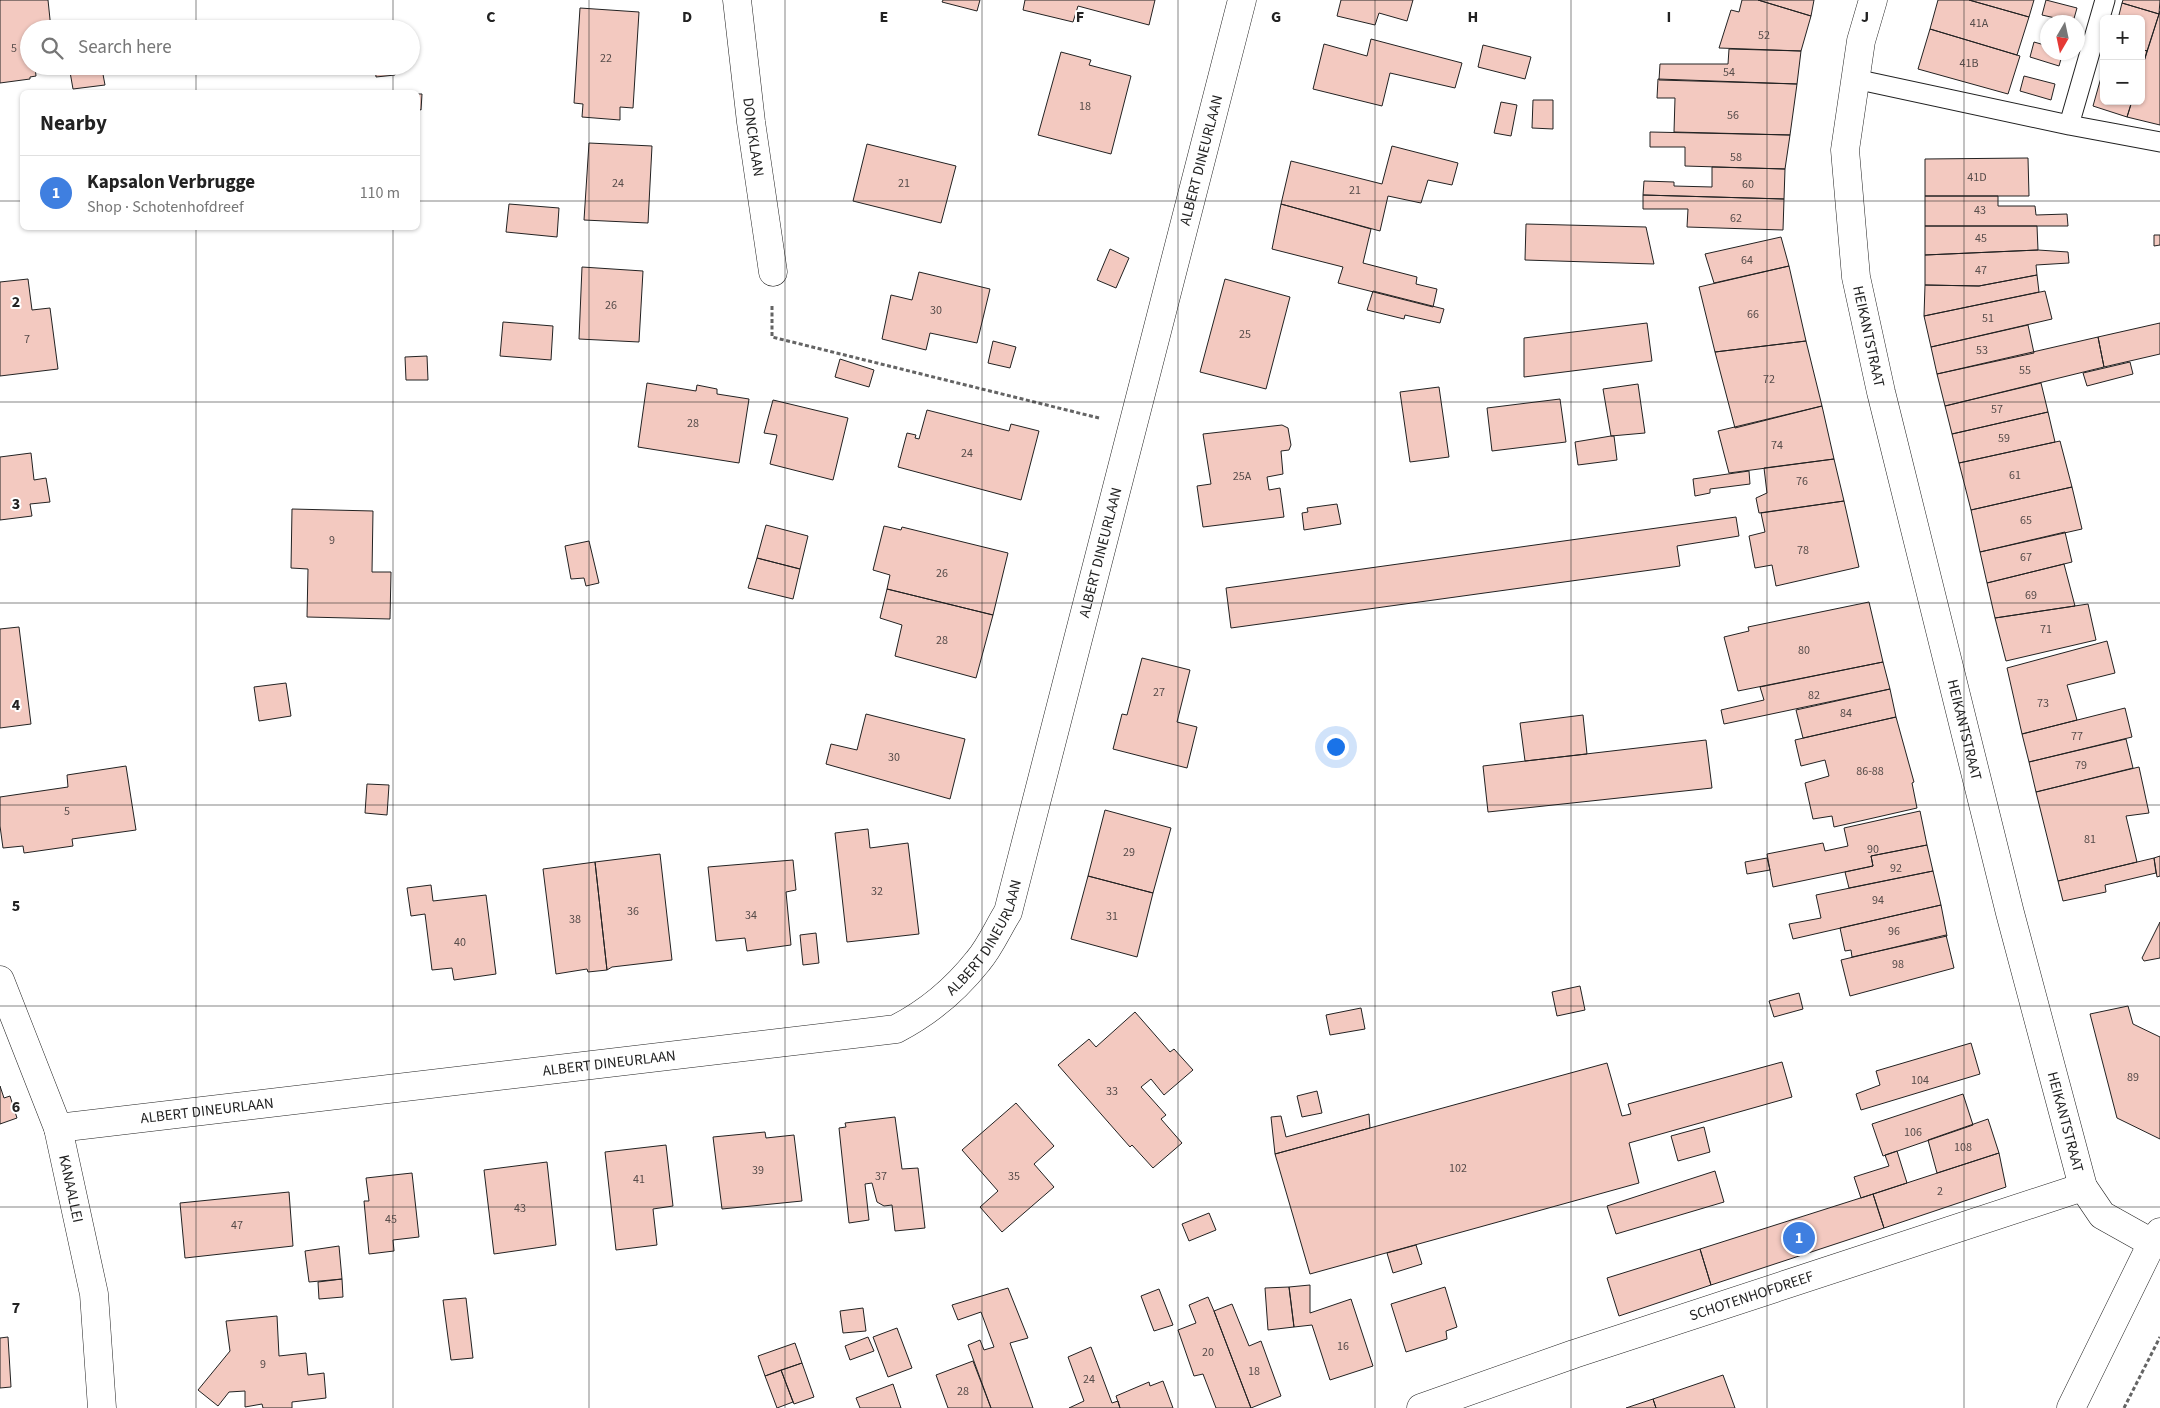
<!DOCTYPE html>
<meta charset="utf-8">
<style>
:root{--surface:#fff;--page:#f6f6f6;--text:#222;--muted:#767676;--line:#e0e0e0;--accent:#c62828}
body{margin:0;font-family:"Source Sans 3",sans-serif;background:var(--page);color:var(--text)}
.controls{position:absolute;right:15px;top:15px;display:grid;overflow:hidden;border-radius:8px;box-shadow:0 1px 4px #0004}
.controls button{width:45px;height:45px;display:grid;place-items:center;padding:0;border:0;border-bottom:1px solid var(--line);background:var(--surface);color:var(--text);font:25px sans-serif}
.compass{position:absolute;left:2040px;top:15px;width:45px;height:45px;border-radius:50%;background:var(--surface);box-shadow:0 1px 4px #0004;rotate:189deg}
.you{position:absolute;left:1335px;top:746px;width:18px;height:18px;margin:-12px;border:4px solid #fff;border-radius:50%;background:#1a73e8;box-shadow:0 0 0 8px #1a73e833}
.badge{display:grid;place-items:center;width:32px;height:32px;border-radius:50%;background:var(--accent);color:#fff;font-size:16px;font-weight:700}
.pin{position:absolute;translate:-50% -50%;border:2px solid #fff;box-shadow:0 1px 5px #0006}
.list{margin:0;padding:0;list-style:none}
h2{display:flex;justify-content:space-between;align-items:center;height:65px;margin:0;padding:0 20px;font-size:21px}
h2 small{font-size:16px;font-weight:400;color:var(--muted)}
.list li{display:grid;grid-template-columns:32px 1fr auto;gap:15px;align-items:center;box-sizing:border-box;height:75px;padding:0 20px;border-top:1px solid var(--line)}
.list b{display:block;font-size:19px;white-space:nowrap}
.list p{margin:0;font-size:16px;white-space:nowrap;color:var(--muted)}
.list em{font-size:16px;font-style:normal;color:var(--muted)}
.icon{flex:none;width:28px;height:28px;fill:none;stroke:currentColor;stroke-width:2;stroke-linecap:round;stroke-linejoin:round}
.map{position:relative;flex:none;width:2160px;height:1408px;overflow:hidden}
.search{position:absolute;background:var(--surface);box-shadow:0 1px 4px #0004;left:20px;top:20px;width:400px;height:55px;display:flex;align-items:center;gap:12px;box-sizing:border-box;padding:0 18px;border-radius:28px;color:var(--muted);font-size:19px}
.panel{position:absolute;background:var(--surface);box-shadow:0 1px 4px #0004;left:20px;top:90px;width:400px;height:140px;border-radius:8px}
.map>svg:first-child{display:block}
.building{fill:#f3c9c0;stroke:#222}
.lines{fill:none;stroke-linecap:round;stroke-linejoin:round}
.service-casing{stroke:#222;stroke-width:21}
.minor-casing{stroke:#222;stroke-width:29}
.path{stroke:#646464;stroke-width:3;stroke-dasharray:4 2.5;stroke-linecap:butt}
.service{stroke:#fff;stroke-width:19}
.minor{stroke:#fff;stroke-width:28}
.grid{fill:none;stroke:#222;stroke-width:1;stroke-opacity:0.55}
.labels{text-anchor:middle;stroke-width:4;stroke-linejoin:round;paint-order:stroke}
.number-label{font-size:12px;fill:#564c4a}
.street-label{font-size:15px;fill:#222;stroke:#fff}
.grid-label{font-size:16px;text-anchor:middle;font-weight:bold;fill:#222;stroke:#fff;stroke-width:4;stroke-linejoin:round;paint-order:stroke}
</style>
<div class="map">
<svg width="2160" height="1408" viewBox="0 0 2160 1408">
<rect width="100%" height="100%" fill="#fff"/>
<path class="building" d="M0,0H48L51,29H29V66H35L36,76L30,77V79L0,83Z
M943,0H980L977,11L942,2Z
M1025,0H1155L1149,25L1078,6L1073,22L1023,10Z
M1341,0H1413L1407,21L1379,13L1375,25L1337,16Z
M1742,0H1758L1811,16L1801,51L1719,48L1731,10L1739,12Z
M1758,0H1814L1811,16Z
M1938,0H1969L2029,17L2017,55L1930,29Z
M1969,0H2034L2029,17Z
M2046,0L2077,8L2073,22L2042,15Z
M2123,0H2160L2159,14L2122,3Z
M2122,3L2159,14L2147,51L2141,49V19H2118Z
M580,8L639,12L633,108L620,107V120L582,117L583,104L574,103Z
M2160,11V125L2127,117L2132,101H2141V71Z
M1930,29L2020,56L2008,94L1918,69Z
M1371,39L1462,63L1455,88L1390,73L1382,106L1313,89L1324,44L1367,56Z
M2034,42L2048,46V52H2063L2059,66L2030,57Z
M1483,45L1531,57L1525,79L1478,67Z
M1729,49L1801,51L1797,84L1659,80L1660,64H1728Z
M2141,49L2147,51L2141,71Z
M1061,52L1091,60L1089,65L1131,76L1111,154L1038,135Z
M375,66H395V75L376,77Z
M2104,67V101H2132L2127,117L2093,106Z
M102,69L105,85L73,89L70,72Z
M2024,76L2055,84L2051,100L2020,91Z
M1658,79L1797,84L1790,135L1674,132L1675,98H1657Z
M418,94H422L421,110L418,109Z
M1533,100H1553V129L1532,128Z
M1501,102L1517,105L1511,136L1494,133Z
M1650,132L1790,135L1785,169L1685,166V147H1650Z
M589,143L652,146L648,223L584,220Z
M867,144L956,166L941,223L853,201Z
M1392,146L1458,163L1452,185L1428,180L1421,203L1388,196L1380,231L1281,204L1291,161L1382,184Z
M2028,158L2029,196H1925V159Z
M1712,167L1785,169L1784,199L1643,195L1644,181L1674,182V186L1712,187Z
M1643,195L1784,199L1783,230L1687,227L1688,209H1643Z
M1925,196H1998V206H2035L2036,215L2067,214L2068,226H1925Z
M509,204L559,208L557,237L506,232Z
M1281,204L1371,229L1363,263L1417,277L1416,284L1437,289L1433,307L1338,283L1343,267L1272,249Z
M1526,224L1646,227L1654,264L1525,260Z
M1925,226H2037L2038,250L1925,255Z
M2154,235H2160V245L2154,246Z
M1781,237L1789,266L1714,283L1705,254Z
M1110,249L1129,258L1116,288L1097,280Z
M2038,250L2068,252L2069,263L2036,265L2037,275L1979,286L1925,285V255Z
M1789,266L1806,341L1715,352L1699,287Z
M582,267L643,271L639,342L579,339Z
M919,272L990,289L977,343L930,333L926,350L882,339L891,295L912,300Z
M2037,275L2039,292L1924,316L1925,285L1979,286Z
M28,279L32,310L50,308L58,369L0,376V282Z
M1225,279L1290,297L1266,389L1200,372Z
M1373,291L1444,309L1440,323L1405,315L1404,319L1367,310Z
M2045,291L2052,319L1931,347L1924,316Z
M503,322L553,326L551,360L500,356Z
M1647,323L1652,361L1524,377V338Z
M2160,323V354L2104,367L2098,337Z
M2028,325L2034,353L1937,374L1931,347Z
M2098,337L2104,367L1945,406L1937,374Z
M993,341L1016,347L1010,368L988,363Z
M1806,341L1822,406L1735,428L1715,352Z
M427,356L428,380H406L405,357Z
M840,359L874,370L869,387L835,377Z
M2130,362L2133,374L2087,386L2083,373Z
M647,383L696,391L697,385L717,389V394L749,399L739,463L638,447Z
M2041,383L2048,412L1952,434L1945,406Z
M1638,384L1645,433L1611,436L1603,389Z
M1439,387L1449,457L1410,462L1400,392Z
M1560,399L1566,442L1492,451L1487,408Z
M773,400L848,418L833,480L770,464L777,435L764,433Z
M1822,406L1834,459L1729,473L1718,431Z
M927,410L1009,431L1011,424L1039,431L1021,500L898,467L907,433L916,435L915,438L919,439Z
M2048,412L2055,442L1959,463L1952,434Z
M1282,425L1288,428L1291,445L1289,450L1281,451L1283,474L1267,477L1269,490L1280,488L1284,517L1203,527L1197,486L1211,484L1203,434Z
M1611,436H1614L1617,460L1578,465L1575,442Z
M2060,441L2072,487L1971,510L1959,463Z
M31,453L34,480L46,478L50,502L30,504L32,516L0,520V457Z
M1834,459L1844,501L1759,513L1756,498L1767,493L1764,468Z
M1749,471L1750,484L1710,489V493L1695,496L1693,479Z
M2072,487L2082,529L1980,552L1971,510Z
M1844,501L1859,567L1776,586L1772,565L1755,568L1749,536L1765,532L1761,513Z
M1337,504L1341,524L1304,530L1302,513L1308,512L1307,508Z
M292,509L373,511L372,572H391L390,619L307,617L308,569L291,568Z
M1736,517L1739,536L1677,546L1680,566L1231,628L1226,588Z
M766,525L808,536L800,569L757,558Z
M884,526L901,530L902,527L1008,553L993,615L887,589L890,575L873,570Z
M2065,532L2072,562L1987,583L1980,552Z
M589,541L599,583L586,586L584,578L571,579L565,546Z
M757,558L800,569L793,599L748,588Z
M2064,564L2075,606L1995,618L1987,583Z
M887,589L993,615L976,678L895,656L902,625L880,618Z
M1869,602L1883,662L1738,691L1724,637L1749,631L1748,627Z
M2088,604L2096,640L2006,661L1995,618Z
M19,627L31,724L0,728V629Z
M2107,641L2115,673L2067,685L2077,720L2022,734L2007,668Z
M1142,658L1190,670L1177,722L1197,727L1187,768L1113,749L1122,714L1127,715Z
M1883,662L1890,689L1724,724L1721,710L1764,700L1760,687Z
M286,683L291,716L259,721L254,687Z
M1890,689L1896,717L1803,738L1796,710Z
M2125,708L2132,737L2029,762L2022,734Z
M866,714L965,739L950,799L826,764L831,744L857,750Z
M1583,715L1587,754L1525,761L1520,723Z
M1896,717L1914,782L1912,783L1917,808L1834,827L1832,816L1813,819L1805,783L1829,776L1825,760L1801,766L1795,740Z
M2126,739L2133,768L2036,792L2029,762Z
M1706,740L1712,788L1488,812L1483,766Z
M126,766L136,830L72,839L73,846L24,853L23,846L3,848L0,826V797L68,787L67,775Z
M2139,767L2149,813L2126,816L2137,862L2058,881L2036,792Z
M367,784L389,785L387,815L365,813Z
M1105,810L1171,828L1153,893L1088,876Z
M1920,811L1927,845L1871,856L1873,866L1773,887L1767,854L1823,843L1825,851L1848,846L1844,828Z
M868,829L870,848L908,843L919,934L847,942L835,833Z
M1927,845L1933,871L1849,888L1845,872L1873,866L1871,856Z
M660,854L672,960L612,967L607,970L595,862Z
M2160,856V876L2157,877L2154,858Z
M1767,858L1770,870L1747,874L1745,862Z
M2154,858L2156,873L2105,885L2106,892L2063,901L2058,881Z
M793,860L796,890L786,892L791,945L747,951L745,938L716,941L708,867Z
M595,862L607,970L588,972L587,969L556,974L543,869Z
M1933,871L1941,905L1793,939L1789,924L1821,918L1816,895Z
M1088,876L1153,893L1137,957L1071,939Z
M431,885L433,901L486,895L496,974L454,980L452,968L432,970L425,914L411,916L407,888Z
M1941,905L1947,936L1852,957L1851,950L1845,951L1840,928Z
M2160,922V958L2144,961L2142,958Z
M816,933L819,963L803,965L800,935Z
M1946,935L1954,968L1850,996L1841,960Z
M1580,986L1585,1010L1557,1016L1552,992Z
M1799,993L1803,1009L1774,1017L1769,1001Z
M2128,1006L2133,1024L2160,1037V1139L2117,1118L2090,1014Z
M1361,1008L1365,1029L1330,1035L1326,1015Z
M1135,1012L1170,1052L1174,1049L1193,1070L1164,1095L1151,1079L1141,1087L1166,1115L1161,1119L1182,1143L1153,1168L1132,1145L1130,1147L1058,1065L1089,1039L1096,1047Z
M1971,1043L1980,1074L1861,1110L1856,1094L1880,1085L1876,1071Z
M1782,1062L1792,1097L1629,1143L1639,1183L1310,1274L1275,1154L1607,1063L1622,1116L1631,1114L1628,1104Z
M0,1086L4,1098L10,1096L17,1118L0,1124Z
M1317,1091L1322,1113L1302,1117L1297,1096Z
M1963,1094L1973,1125L1883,1156L1872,1124Z
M1016,1103L1054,1146L1034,1164L1054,1187L1002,1232L980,1207L998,1191L962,1150Z
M1369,1114L1370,1128L1275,1154L1271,1117L1281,1116L1286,1137Z
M895,1117L902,1169L918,1168L925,1228L895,1231L892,1205L884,1206L877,1202L872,1183L865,1184L869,1220L849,1223L839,1128L846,1127L845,1123Z
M1988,1119L1999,1153L1937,1173L1928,1140Z
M1704,1127L1710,1152L1678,1161L1671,1136Z
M765,1132L766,1138L794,1135L802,1201L722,1209L713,1137Z
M666,1145L673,1206L653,1209L657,1245L616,1250L605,1152Z
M1897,1151L1907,1183L1861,1198L1854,1177L1889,1166L1885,1155Z
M1999,1153L2006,1187L1884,1228L1873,1194Z
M547,1162L556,1245L494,1254L484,1170Z
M1715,1171L1724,1202L1616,1234L1607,1206Z
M412,1173L419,1237L393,1240L394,1251L369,1254L364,1201H369L366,1178Z
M289,1192L293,1246L185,1258L180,1203Z
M1873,1194L1884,1228L1711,1285L1700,1249Z
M1209,1213L1216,1230L1189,1241L1182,1224Z
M1416,1245L1422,1264L1393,1273L1387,1253Z
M339,1246L342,1279L309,1282L305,1251Z
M1700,1249L1711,1285L1619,1316L1607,1278Z
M342,1279L343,1297L319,1299L318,1282Z
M1310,1285V1313L1351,1299L1373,1366L1330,1380L1312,1325L1294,1327L1289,1287Z
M1289,1287L1294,1327L1268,1330L1265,1288Z
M1445,1287L1457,1327L1446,1331L1447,1339L1406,1352L1391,1304Z
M1008,1288L1028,1338L1010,1343L1033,1408H991L968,1345L980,1340L984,1350L994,1347L981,1312L958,1320L952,1305Z
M1159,1289L1173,1325L1154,1331L1141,1296Z
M1208,1297L1214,1311L1251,1408H1216L1203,1374L1194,1376L1178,1330L1196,1323L1189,1305Z
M466,1298L473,1358L451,1360L443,1300Z
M1232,1304L1249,1346L1261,1341L1281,1396L1251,1408L1214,1311Z
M863,1308L866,1331L843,1333L840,1311Z
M277,1316L279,1356L306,1353L308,1375L324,1373L326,1398L292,1402V1408H263L262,1404L245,1407V1391L229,1392L218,1406L198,1390L230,1351L226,1321Z
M897,1328L912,1368L888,1377L873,1337Z
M8,1337L11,1387L0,1388V1338Z
M868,1337L874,1351L850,1360L845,1346Z
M795,1343L802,1363L765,1376L758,1356Z
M1091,1347L1112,1403L1118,1401L1120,1408H1069L1084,1401L1068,1357Z
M973,1361L991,1408H948L936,1375Z
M802,1363L814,1397L794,1404L781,1370Z
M781,1370L793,1402L777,1408L765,1376Z
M1723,1375L1735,1408H1656L1653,1399Z
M1163,1381L1173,1408H1120L1116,1396L1149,1382L1150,1386Z
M893,1384L901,1408H860L856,1398Z
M1653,1399L1656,1408H1626Z"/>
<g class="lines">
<defs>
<path id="service" d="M1855,79L2069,125L2105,0
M2069,125L2160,142"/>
<g id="minor">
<path id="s1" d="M737,0L751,122L773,272"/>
<path id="s2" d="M1873,0L1861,41L1845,150L1856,277L1881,392L2010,913L2083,1187L2102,1215L2152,1243"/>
<path id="s3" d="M0,980L58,1128L94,1294L102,1408"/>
<path id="s4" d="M58,1128L896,1029C929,1012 955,990 978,961C990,947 998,928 1008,912L1242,0"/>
<path id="s5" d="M1421,1408L1574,1354L2083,1187"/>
<path d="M2071,1408L2152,1243L2160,1232"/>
</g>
</defs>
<use href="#service" class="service-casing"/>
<use href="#minor" class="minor-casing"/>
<path class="path" d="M772,306V337L1099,418
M2124,1408L2160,1337"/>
<use href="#service" class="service"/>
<use href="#minor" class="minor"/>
</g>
<path class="grid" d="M196,0V29M393,0V29M589,0V1408M785,0V1408M982,0V1408M1178,0V1408M1375,0V1408M1571,0V1408M1767,0V1408M1964,0V1408M196,66V92M393,66V92M0,201H22M418,201H2160M196,228V1408M393,228V1408M0,402H2160M0,603H2160M0,805H2160M0,1006H2160M0,1207H2160"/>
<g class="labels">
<g class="number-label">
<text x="1979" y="27">41A</text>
<text x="1764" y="39">52</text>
<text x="14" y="52">5</text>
<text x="606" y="62">22</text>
<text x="1969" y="67">41B</text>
<text x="1729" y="76">54</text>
<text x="1085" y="110">18</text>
<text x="1733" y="119">56</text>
<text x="1736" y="161">58</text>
<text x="1977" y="181">41D</text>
<text x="618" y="187">24</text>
<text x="904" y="187">21</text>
<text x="1748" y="188">60</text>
<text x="1355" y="194">21</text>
<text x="1980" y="214">43</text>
<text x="1736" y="222">62</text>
<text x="1981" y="242">45</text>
<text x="1747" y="264">64</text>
<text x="1981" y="274">47</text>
<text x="611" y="309">26</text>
<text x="936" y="314">30</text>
<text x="1753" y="318">66</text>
<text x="1988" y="322">51</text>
<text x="1245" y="338">25</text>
<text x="27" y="343">7</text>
<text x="1982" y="354">53</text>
<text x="2025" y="374">55</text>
<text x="1769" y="383">72</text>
<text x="1997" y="413">57</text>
<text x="693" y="427">28</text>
<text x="2004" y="442">59</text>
<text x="1777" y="449">74</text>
<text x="967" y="457">24</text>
<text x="2015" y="479">61</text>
<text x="1242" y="480">25A</text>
<text x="1802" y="485">76</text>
<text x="2026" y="524">65</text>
<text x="332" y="544">9</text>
<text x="1803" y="554">78</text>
<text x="2026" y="561">67</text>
<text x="942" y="577">26</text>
<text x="2031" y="599">69</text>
<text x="2046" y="633">71</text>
<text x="942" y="644">28</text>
<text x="1804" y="654">80</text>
<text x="1159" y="696">27</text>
<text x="1814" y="699">82</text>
<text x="2043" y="707">73</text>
<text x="1846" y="717">84</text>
<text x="2077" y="740">77</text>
<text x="894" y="761">30</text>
<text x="2081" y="769">79</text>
<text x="1870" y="775">86-88</text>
<text x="67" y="815">5</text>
<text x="2090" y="843">81</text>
<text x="1873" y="853">90</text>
<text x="1129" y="856">29</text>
<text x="1896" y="872">92</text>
<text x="877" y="895">32</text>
<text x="1878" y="904">94</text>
<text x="633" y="915">36</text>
<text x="751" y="919">34</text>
<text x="1112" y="920">31</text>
<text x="575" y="923">38</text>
<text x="1894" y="935">96</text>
<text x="460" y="946">40</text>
<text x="1898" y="968">98</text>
<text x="2133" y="1081">89</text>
<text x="1920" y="1084">104</text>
<text x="1112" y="1095">33</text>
<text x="1913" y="1136">106</text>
<text x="1963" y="1151">108</text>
<text x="1458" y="1172">102</text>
<text x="758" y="1174">39</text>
<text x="881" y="1180">37</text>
<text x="1014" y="1180">35</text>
<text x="639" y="1183">41</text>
<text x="1940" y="1195">2</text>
<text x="520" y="1212">43</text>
<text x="391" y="1223">45</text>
<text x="237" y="1229">47</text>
<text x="1343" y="1350">16</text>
<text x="1208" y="1356">20</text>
<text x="263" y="1368">9</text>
<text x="1254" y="1375">18</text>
<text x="1089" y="1383">24</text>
<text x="963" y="1395">28</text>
</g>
<g class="street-label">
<text dy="5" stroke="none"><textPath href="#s1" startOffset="138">DONCKLAAN</textPath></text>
<text dy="5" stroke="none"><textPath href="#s4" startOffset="1785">ALBERT DINEURLAAN</textPath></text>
<text dy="5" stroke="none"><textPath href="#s2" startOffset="341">HEIKANTSTRAAT</textPath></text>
<text dy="5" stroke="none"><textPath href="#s4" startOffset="1380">ALBERT DINEURLAAN</textPath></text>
<text dy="5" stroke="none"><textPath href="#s2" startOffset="746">HEIKANTSTRAAT</textPath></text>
<text dy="5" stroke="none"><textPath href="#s4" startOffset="975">ALBERT DINEURLAAN</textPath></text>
<text dy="5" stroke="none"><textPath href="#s4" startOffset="555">ALBERT DINEURLAAN</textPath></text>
<text dy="5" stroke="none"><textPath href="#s4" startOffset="150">ALBERT DINEURLAAN</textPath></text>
<text dy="5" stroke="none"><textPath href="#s2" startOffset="1151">HEIKANTSTRAAT</textPath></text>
<text dy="5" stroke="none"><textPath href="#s3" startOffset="221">KANAALLEI</textPath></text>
<text dy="5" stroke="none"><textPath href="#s5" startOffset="349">SCHOTENHOFDREEF</textPath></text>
</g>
</g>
<g class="grid-label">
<text x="491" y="22">C</text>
<text x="687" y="22">D</text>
<text x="884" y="22">E</text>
<text x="1080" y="22">F</text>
<text x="1276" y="22">G</text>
<text x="1473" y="22">H</text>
<text x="1669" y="22">I</text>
<text x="1865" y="22">J</text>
<text x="16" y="307">2</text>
<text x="16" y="509">3</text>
<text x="16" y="710">4</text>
<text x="16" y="911">5</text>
<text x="16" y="1112">6</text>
<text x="16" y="1313">7</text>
</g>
</svg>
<div class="controls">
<button>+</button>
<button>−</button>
</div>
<svg class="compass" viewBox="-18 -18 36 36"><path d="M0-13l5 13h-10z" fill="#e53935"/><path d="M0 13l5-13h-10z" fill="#767676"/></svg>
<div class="you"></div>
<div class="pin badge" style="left:1799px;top:1238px;background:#3f7fe0">1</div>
<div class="search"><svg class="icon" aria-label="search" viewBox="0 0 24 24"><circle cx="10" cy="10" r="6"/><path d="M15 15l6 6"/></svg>Search here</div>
<section class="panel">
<h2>Nearby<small></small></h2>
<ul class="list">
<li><span class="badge" style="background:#3f7fe0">1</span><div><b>Kapsalon Verbrugge</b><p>Shop · Schotenhofdreef</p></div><em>110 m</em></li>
</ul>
</section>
</div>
